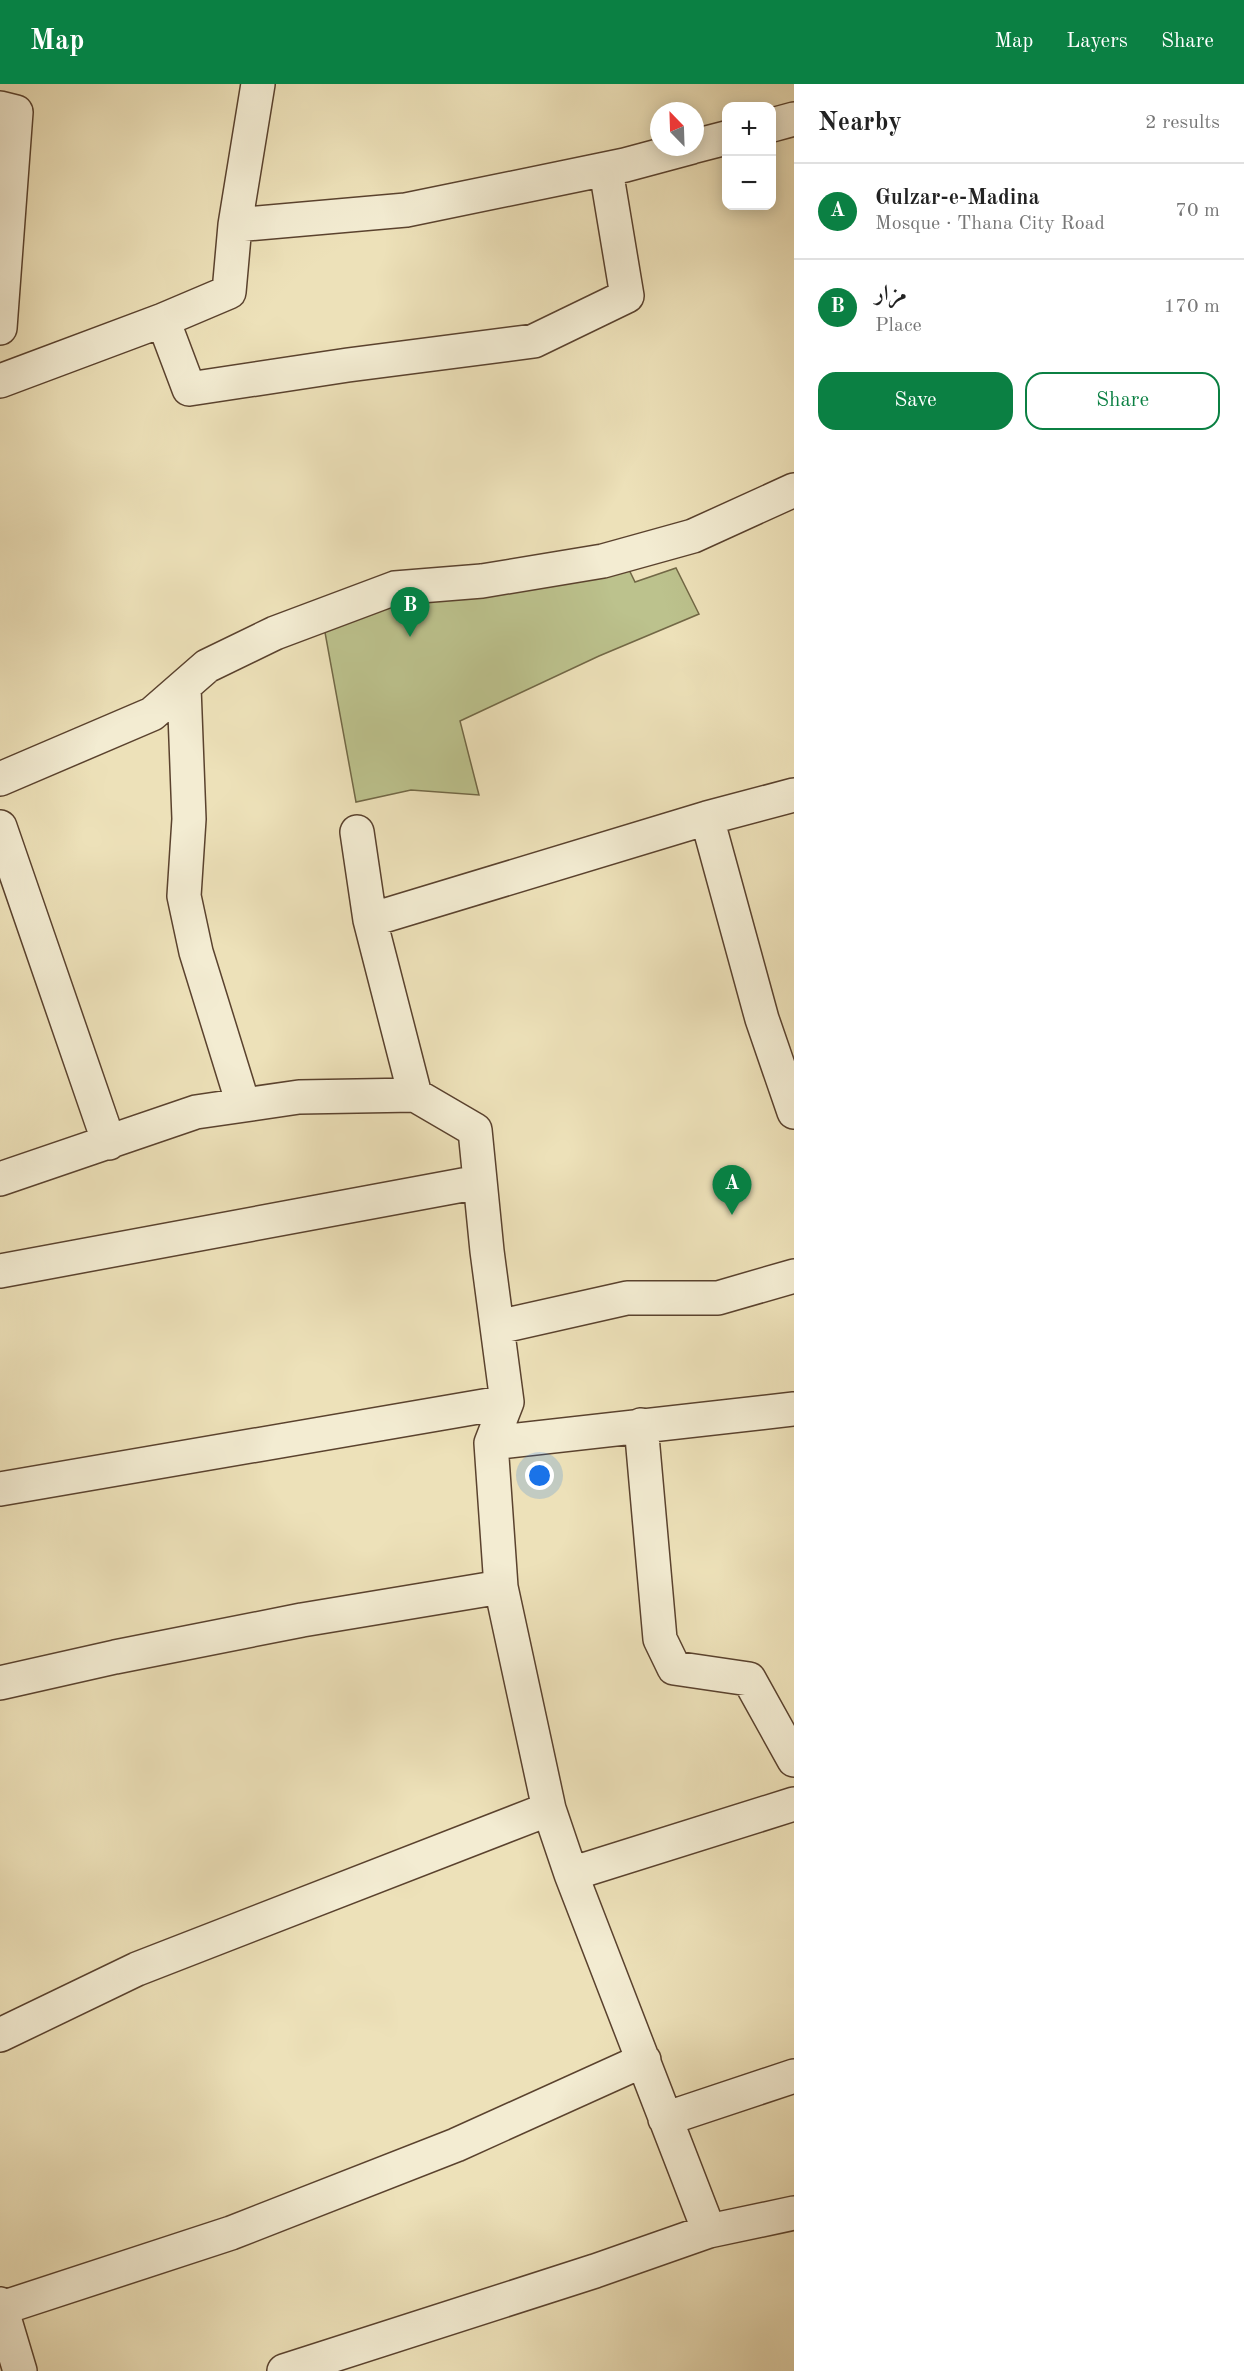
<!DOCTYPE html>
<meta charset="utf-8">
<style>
:root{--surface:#fff;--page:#f2f2f2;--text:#222;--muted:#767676;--line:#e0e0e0;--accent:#0b8043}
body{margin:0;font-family:"Old Standard TT",Amiri,serif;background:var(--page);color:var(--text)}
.controls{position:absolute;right:18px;top:18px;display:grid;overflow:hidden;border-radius:12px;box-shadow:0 3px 15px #0003}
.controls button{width:54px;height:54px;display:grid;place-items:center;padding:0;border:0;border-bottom:2px solid var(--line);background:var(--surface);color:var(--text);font:30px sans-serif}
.compass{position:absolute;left:650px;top:18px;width:54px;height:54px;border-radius:50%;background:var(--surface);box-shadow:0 3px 15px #0003;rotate:337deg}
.you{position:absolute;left:540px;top:1392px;width:21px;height:21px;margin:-15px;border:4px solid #fff;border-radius:50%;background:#1a73e8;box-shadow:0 0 0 9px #1a73e833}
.badge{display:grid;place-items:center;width:39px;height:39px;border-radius:50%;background:var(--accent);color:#fff;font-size:20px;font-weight:700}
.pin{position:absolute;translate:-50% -50px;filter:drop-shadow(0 2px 3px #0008)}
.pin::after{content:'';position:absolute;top:32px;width:21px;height:18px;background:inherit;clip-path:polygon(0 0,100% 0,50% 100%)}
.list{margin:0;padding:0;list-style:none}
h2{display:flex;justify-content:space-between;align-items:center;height:78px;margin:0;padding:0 24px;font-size:26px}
h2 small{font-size:20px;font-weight:400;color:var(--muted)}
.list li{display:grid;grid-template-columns:39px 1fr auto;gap:18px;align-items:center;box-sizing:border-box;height:96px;padding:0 24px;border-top:2px solid var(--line)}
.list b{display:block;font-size:22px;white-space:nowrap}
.list p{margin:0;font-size:20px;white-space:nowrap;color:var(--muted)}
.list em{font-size:20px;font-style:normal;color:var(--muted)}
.actions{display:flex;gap:12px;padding:18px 24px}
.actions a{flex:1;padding:14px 0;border:2px solid var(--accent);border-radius:18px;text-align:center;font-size:21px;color:var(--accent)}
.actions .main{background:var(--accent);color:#fff}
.map{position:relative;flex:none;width:794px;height:2287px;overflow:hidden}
header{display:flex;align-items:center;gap:36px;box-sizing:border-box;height:84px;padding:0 30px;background:var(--accent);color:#fff}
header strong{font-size:28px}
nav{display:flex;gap:33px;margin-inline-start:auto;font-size:21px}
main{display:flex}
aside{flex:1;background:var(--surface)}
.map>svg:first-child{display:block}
.green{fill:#bcc28d;stroke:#726846;stroke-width:1.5}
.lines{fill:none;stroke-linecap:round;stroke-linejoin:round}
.minor-casing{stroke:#5a422e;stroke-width:36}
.minor{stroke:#f3ecd2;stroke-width:33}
</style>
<header>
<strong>Map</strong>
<nav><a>Map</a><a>Layers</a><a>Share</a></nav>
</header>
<main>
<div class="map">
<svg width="794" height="2287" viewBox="0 0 794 2287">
<rect width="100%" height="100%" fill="#ede1b9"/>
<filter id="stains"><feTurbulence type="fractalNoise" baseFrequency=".00333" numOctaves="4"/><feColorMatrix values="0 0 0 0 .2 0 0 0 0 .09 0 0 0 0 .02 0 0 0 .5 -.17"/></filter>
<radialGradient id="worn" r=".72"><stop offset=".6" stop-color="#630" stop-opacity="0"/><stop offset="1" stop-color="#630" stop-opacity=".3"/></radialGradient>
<path class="green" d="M622,471L635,498L676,484L699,530L599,572L460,637L479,711L411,706L356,718L322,532Z"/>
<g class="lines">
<defs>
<path id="minor" d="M0,24L16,28L0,244
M772,41L794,35
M695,62L726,54
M235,141L406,126L625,81L692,63
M163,236L189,305L348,281L534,257L627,212L606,86
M0,297L163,236L229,208L235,141L258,0
M184,603L189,735L184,812L196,868L243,1020
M0,695L152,630L207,582L275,549L395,504L482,497L603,477L693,452L794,406
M707,734L762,935L794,1028
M0,743L109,1059
M357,748L370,836L415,1011L475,1046L487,1167L507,1318L491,1359L501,1503L549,1725L571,1790L709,2147
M370,836L707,734L794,711
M0,1095L196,1028L299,1013L415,1011
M0,1187L479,1098
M498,1243L627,1214H718L794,1192
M641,1341L660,1555L674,1584L749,1595L794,1676
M491,1359L794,1325
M0,1405L507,1318
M0,1599L115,1573L302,1536L501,1503
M571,1790L794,1720
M0,1951L137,1885L549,1725
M665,2035L794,1992
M0,2220L20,2287
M2,2224L231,2149L456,2061L644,1976
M284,2287L595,2187L709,2147L794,2129"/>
</defs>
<use href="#minor" class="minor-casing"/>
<use href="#minor" class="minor"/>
</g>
<rect width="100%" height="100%" filter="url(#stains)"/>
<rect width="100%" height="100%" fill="url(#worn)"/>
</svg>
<div class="controls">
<button>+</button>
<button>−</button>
</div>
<svg class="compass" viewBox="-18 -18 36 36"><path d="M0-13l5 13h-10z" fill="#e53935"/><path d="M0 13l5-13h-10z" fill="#767676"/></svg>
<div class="you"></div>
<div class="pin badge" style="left:732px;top:1131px">A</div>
<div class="pin badge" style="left:410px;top:553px">B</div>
</div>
<aside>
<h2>Nearby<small>2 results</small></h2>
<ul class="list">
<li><span class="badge">A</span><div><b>Gulzar-e-Madina</b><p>Mosque · Thana City Road</p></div><em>70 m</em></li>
<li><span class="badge">B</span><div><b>مزار</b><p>Place</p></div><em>170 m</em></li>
</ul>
<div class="actions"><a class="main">Save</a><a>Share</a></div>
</aside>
</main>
